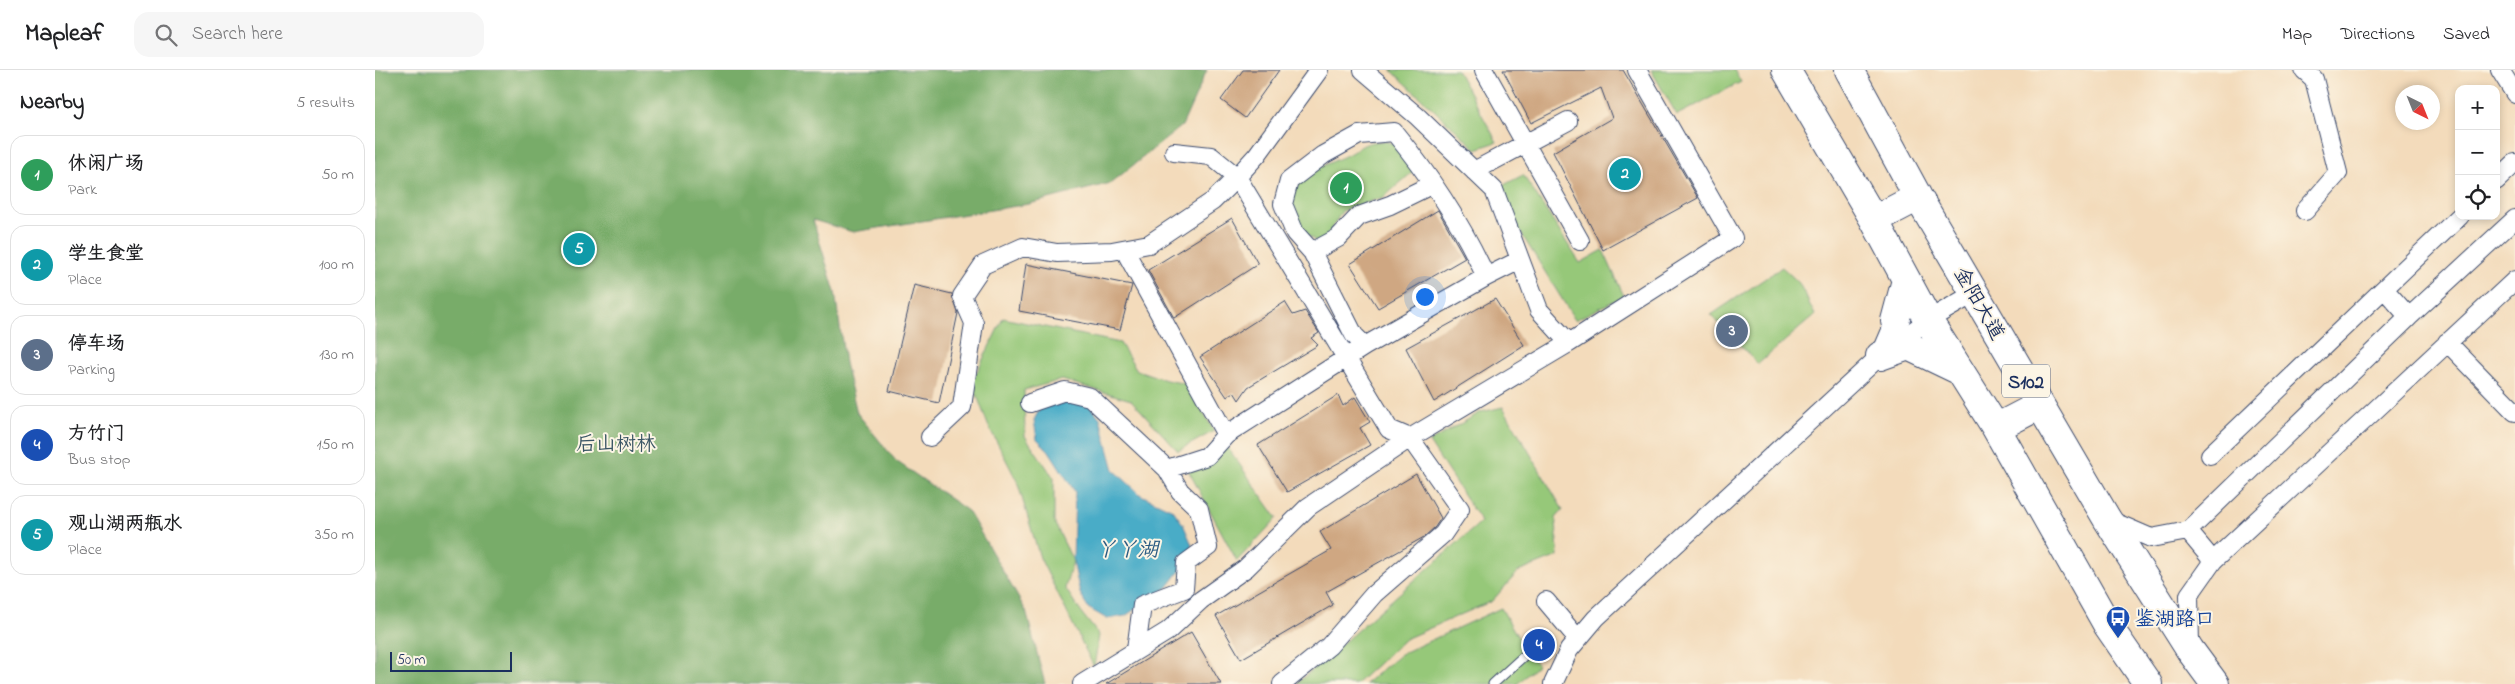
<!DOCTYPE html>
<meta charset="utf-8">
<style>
:root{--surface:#fff;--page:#f6f6f6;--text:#202124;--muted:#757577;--line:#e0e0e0;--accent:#c8321e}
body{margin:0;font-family:"Indie Flower","LXGW WenKai TC",sans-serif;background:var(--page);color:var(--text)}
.controls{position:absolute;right:15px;top:15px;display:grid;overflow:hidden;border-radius:10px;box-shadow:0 2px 8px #0003}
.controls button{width:45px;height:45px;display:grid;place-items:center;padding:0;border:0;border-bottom:1px solid var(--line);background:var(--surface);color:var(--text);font:25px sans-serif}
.compass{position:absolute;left:2020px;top:15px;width:45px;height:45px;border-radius:50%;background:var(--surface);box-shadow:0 2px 8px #0003;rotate:137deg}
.scale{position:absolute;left:15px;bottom:12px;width:122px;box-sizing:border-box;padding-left:5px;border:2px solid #1b2f5e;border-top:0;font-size:14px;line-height:18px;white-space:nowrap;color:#1b2f5e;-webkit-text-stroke:4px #fcf5e5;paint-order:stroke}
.you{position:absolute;left:1049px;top:226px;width:18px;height:18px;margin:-12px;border:4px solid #fff;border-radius:50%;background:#1a73e8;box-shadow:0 0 0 8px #1a73e833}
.badge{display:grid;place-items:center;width:32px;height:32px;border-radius:50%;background:var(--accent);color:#fff;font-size:16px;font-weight:700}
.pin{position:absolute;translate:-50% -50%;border:2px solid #fff;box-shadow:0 1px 5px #0006}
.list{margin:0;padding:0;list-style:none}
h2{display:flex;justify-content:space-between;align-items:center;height:65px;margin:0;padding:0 20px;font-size:21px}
h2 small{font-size:16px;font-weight:400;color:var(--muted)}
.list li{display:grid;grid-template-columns:32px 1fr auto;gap:15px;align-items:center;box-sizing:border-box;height:80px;margin:0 10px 10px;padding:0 10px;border:1px solid var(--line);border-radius:15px}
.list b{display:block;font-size:19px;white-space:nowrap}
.list p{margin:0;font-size:16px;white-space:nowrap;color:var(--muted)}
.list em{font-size:16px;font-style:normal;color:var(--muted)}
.icon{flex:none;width:28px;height:28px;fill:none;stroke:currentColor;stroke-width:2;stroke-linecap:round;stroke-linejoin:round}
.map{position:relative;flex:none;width:2140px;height:614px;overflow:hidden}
header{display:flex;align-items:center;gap:30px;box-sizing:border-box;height:70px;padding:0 25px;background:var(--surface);border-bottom:1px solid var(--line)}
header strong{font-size:24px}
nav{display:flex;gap:28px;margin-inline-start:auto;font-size:18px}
.search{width:350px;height:45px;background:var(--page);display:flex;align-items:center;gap:12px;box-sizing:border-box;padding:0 18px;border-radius:15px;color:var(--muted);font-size:19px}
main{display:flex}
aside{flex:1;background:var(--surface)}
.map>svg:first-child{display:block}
.green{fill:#96c879;stroke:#587c6c}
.forest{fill:#78ac69;stroke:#4a6e64}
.water{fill:#48acc7;stroke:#326e92}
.building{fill:#cfa782}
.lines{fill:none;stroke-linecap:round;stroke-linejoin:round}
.lane-casing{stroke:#3b496c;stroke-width:11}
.street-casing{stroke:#3b496c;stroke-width:20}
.primary-casing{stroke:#3b496c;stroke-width:30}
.lane{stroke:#fff;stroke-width:9}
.street{stroke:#fff;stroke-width:18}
.primary{stroke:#fff;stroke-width:28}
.labels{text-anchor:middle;stroke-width:4;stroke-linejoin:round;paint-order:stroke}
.shield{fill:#fcf5e5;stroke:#5e6a86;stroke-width:1}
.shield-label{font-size:19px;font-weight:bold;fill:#1b2f5e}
.street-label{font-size:20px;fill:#1b2f5e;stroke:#fcf5e5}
.park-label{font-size:20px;fill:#3a5565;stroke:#fcf5e5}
.transit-label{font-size:20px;fill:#164399;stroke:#fcf5e5;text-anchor:start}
.water-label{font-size:21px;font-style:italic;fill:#2b5b83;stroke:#fcf5e5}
</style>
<header>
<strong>Mapleaf</strong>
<div class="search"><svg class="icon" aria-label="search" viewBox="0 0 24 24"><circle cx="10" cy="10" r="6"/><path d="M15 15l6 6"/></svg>Search here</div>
<nav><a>Map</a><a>Directions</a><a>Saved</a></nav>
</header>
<main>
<aside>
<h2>Nearby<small>5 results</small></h2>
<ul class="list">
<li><span class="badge" style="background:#2e9e5b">1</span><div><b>休闲广场</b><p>Park</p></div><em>50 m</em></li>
<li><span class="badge" style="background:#0f9aa8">2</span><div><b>学生食堂</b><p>Place</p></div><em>100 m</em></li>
<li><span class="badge" style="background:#5c6f8a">3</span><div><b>停车场</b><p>Parking</p></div><em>130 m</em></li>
<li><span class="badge" style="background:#1a4fb4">4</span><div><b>方竹门</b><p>Bus stop</p></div><em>150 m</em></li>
<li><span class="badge" style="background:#0f9aa8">5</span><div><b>观山湖两瓶水</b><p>Place</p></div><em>350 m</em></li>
</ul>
</aside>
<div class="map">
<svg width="2140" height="614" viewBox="0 0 2140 614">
<rect width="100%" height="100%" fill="#fcf5e5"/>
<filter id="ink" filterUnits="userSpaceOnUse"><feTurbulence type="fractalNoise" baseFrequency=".02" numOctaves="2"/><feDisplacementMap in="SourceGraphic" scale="10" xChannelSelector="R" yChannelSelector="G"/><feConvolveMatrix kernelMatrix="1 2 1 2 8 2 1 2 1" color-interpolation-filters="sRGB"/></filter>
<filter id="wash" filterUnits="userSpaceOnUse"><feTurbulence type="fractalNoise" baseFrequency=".0096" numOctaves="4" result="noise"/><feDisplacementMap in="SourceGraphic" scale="20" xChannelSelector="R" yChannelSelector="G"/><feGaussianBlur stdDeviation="1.12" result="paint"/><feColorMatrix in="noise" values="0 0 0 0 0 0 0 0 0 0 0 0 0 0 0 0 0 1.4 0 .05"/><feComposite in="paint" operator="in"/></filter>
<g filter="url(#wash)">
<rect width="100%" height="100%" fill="#f3dbbb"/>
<path class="green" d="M1016,0H1082L1122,72L1101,79Z
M1276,0H1359L1366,12L1302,45Z
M1009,71L1026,76L1041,99L1009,127L967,141L947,175L931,165L917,151C917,144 914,133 916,127C925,102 949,96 970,86C988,77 987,72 1009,71Z
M1148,105L1205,193L1228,180L1249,226L1200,250L1119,120Z
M1407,197L1424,213L1440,245L1383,294L1336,245Z
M628,248L745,273L762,300L791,310L812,314L839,361L803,381L756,330L687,310L649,320L650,366L679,408V452L698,491L690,518L708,545L724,565L719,597L665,488L642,411L613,355L597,312Z
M1128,337L1188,440L1181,448L1183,486L1143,502L1117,531L1030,569L981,614H921L1106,452L1054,372L1106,342Z
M851,375L902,448L862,491L812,398Z
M1126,538L1152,583L1163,595L1142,614H990L1026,584Z"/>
<path class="forest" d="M0,0H832L807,56L736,113L654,134L478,162L438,150L460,222L470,293L482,343L521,391L593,441L651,541L670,614H0Z"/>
<path class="water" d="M686,326L713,333L725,348L739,400L766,425L798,440L808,454L817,475L811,493L792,518L750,546L732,549L713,538L705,523L698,491L700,422L674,381L662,369L659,350L668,332Z"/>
<g id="blocks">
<path class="building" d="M868,0H904L870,48L846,30Z
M1128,0H1248L1323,128L1228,180L1178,82L1237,48L1226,18L1156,53Z
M1063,140L1090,188L1003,238L975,194Z
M857,148L883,194L799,248L773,200Z
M651,194L757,215L745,260L644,241Z
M539,215L577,224L583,243L564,333L514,321Z
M1120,229L1149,275L1059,332L1031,278Z
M910,232L918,245L930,241L944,263L936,268L943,275L873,317L864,330L859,322L852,327L825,287Z
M963,325L968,336L980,327L995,352L985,358L995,375L912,422L883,375Z
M1041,404L1066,448L1060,457L1049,467L951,522L958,535L866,589L841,546L956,480L945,462Z
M816,562L846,614H731Z"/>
</g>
</g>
<g filter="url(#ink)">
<use href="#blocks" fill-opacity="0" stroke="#3b496c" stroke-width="1"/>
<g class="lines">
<defs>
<path id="lane" d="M1118,614L1152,583"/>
<path id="street" d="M988,0L1043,47L1119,120L1164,240L1194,273
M1109,0L1205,171
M1929,0L1939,9L1963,103L1930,141
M2125,0L2140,24
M799,82L836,86L862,107L1014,359L1035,368L1085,439L1068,464L999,524L954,576L907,614
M1099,101L1193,51
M2121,111L2140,93
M749,179L851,365
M937,182L963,168L984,146L1015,135L1058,114
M2010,220L2034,247
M2072,272L2140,342
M990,276L1111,207
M1517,277L1553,250L1600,223
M655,333L690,321L715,327L792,399
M555,367L587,337L599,253L587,226L608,195L648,177L682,183L737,181L774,174L838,131L862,107L882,85L944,0
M1835,385L2085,146
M1732,449L1776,468L1813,461L2034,247L2140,149
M1813,461L1838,491
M1171,531L1203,569
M1815,576L1814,525L1838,491L2140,210
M761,580L767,535L809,519L811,493L833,477L824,439L805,421L792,399L832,386L851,365L990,276L979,265L937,182L920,163L908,134L914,111L948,85L984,65L1019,62C1056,107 1087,154 1111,207L1145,190
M707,614L793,561L826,530L871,498L933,437L1035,368L1194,273L1358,168L1262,0
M1178,614L1194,580L1221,548L1505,286L1520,251"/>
<path id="primary" d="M1411,0L1499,150L1553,250L1621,358L1733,556L1773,614
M1474,0L1543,127L1732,449L1815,580L1840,614
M1499,150L1543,127
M1520,251L1531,210
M1505,286L1533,276L1583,300
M1621,358L1665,335"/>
</defs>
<use href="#lane" class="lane-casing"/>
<use href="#street" class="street-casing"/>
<use href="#primary" class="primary-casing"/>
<use href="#lane" class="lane"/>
<use href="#street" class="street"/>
<use href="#primary" class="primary"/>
</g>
</g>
<defs>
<symbol id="bus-pin" viewBox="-11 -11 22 30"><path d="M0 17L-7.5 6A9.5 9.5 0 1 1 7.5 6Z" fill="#1a4fb4" stroke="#fcf5e5"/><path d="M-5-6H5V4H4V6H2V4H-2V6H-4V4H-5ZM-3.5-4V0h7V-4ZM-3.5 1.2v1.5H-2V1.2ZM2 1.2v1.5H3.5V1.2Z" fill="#fff"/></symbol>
</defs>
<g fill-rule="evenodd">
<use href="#bus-pin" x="1729" y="534" width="28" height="38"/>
</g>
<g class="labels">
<rect class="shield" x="1627" y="294.5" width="48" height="33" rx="4"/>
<g class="shield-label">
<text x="1651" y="318">S102</text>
</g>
<g class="street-label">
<text transform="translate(1605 233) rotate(60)" y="7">金阳大道</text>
</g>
<g class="park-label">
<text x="241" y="380">后山树林</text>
</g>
<g class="transit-label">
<text x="1760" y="555">鉴湖路口</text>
</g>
<g class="water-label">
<text x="752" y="486">丫丫湖</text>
</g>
</g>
</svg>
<div class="controls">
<button>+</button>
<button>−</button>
<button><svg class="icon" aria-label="locate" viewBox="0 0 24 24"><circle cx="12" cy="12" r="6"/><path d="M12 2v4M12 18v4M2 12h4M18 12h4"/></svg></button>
</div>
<svg class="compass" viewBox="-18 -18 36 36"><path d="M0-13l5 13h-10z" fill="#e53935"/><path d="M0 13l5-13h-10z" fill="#757577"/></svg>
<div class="scale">50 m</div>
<div class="you"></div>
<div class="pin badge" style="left:971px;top:118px;background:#2e9e5b">1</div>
<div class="pin badge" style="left:1250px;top:104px;background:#0f9aa8">2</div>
<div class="pin badge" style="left:1357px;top:261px;background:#5c6f8a">3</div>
<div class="pin badge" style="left:1164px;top:575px;background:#1a4fb4">4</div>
<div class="pin badge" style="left:204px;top:179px;background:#0f9aa8">5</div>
</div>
</main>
